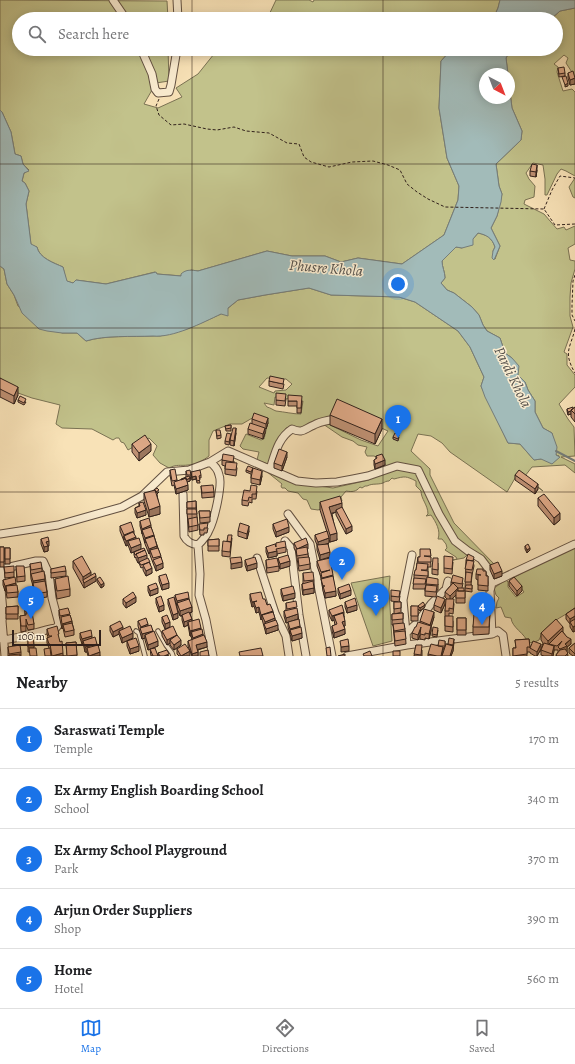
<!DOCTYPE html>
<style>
:root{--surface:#fff;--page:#f2f2f2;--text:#202124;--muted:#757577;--line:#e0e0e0;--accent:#1a73e8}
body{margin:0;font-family:Alegreya,serif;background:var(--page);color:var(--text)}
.compass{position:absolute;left:479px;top:68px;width:36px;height:36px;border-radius:50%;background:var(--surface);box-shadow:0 2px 10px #0003;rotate:138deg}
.scale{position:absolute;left:12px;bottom:10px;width:89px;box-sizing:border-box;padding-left:4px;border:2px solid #31211b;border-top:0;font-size:11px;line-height:14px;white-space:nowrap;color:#31211b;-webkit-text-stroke:3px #faecd0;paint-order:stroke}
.you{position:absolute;left:398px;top:284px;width:14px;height:14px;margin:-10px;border:3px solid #fff;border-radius:50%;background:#1a73e8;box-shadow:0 0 0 6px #1a73e833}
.badge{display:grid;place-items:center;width:26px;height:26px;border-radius:50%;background:var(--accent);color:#fff;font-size:13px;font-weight:700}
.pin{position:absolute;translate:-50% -33px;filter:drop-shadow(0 1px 2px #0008)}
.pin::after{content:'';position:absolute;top:21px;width:14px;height:12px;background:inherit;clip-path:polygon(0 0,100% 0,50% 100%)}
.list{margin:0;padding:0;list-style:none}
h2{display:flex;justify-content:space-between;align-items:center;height:52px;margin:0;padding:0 16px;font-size:17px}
h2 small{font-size:13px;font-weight:400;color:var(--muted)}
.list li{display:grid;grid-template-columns:26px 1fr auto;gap:12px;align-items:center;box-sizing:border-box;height:60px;padding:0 16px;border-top:1px solid var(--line)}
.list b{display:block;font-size:15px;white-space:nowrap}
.list p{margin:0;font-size:13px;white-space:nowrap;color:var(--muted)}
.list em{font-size:13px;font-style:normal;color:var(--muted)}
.icon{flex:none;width:22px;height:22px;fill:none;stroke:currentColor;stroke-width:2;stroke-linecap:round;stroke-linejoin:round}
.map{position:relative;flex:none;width:575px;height:656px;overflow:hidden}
.search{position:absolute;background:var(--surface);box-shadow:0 2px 10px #0003;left:12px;right:12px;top:12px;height:44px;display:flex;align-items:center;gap:10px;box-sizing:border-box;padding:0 14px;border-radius:22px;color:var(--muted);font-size:15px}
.sheet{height:352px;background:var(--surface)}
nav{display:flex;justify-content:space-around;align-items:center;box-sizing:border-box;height:56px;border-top:1px solid var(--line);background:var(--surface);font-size:11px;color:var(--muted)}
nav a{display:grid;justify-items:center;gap:2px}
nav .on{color:var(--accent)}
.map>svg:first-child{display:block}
.green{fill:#c2c28b;stroke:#7a7253;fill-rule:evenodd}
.water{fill:#a2bbb9;stroke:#757d7a}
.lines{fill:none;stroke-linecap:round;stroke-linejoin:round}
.stream{stroke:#757d7a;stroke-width:2}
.lane-casing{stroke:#635142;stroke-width:5.5}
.street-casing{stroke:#635142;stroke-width:9}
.path{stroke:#31211b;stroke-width:1;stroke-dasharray:3 2;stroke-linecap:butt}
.lane{stroke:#faecd0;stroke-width:3.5}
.street{stroke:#faecd0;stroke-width:7}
.wall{fill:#bf9174;stroke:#31211b;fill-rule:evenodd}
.shaded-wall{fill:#9b765e;stroke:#31211b}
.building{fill:#dea987;stroke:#31211b}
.grid{fill:none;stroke:#31211b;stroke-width:1;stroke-opacity:0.55}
.labels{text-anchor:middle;stroke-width:3;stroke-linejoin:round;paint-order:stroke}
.water-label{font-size:15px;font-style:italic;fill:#534f4a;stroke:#faecd0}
</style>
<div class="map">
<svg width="575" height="656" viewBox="0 0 575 656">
<rect width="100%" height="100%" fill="#f8e2b7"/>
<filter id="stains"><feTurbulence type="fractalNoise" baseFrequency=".005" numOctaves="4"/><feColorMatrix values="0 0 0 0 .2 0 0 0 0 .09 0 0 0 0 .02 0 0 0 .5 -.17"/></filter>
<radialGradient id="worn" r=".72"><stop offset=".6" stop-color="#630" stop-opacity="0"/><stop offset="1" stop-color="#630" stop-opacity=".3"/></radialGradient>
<path class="green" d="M0,0L167,1L168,19H19V49H168L169,81L156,83L144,104L158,108L182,97L176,88L198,74L218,49H452L441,61L439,108L447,158L459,186L458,200L444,235L402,264L358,258L341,262L325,256H292L267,251L198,271L191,270L182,276L157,274L155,272L106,284L76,280L73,283L66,281L63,267C54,263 39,258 37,247L31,245L26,204L29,191L25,183L22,181L24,173L29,170L23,164L21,156L15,154L11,132L2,112L0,110Z
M276,0H309L313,2L314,0H500L498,8L493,19H267Z
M575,8V77L566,63L568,58L564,55L554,64L558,67L557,72L563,91L572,89L575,92V176L566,171L561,169L557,174L547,195H545V179L543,165L533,163L526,173L529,179L535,186L534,197L525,200L524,204L544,214L557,229L564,227L566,230L575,226V244L568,248L570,260L575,261V269L571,283L570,297V316L573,327L564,352L567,354V365L575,375V387L559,404L568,419L574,427L575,456L561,457L575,464V473L565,465L532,467L525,476L543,491L518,473L507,492L450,452L442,443L431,436L418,434L411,451L430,469V475L454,523L496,566H490L462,545L449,529L421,471L386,467L383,458H378L374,456H367L365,452L367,447L358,445L353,441L342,437L323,424H328L361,440L378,446L388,431L366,421L330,419L303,430L292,427L286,428L278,443L270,461L268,464L257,460L259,452L243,449L240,446L246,434L261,440L264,439L268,422L254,417L242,424H230L213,431L209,440V456C204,460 195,465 188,465C181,466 176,464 169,468L160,463L153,455L157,446L149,438L128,450L124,443L121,442L119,438H116L113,440L92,429L62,428L56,424L60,405L32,398L18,393L0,382V266L4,269L7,284L14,295L18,306L62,333H77L86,341C105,335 132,337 153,336H160L187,329L203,322L221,314L238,300L265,295L309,288L331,295L399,297L415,302L458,331L470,347L484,377L481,386L508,443L520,444L534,460L559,456L556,455L552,433L543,428L535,412V401L528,390L525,382L518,375L512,358L505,353L500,338L487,331L483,325L479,315L472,307L454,293L447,290L441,283L445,278C445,272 442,267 442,261L456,247L462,248L473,239L478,233C487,235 492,238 495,247L493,251L495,259L500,246L491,228L497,216L502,194L499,186L496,164L521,140L522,131L512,108L509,84V74H508L506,58L511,49H556V19H549L552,18L560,11ZM267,378L286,379L292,384L286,390L275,391L274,393L259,387ZM275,397L303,401L301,414C293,414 285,412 276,411C273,410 271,408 267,407L264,403L274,405Z
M575,178V198L573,197L569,187Z
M263,468L319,486L333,488L369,480L375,475L393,468L408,469L416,474L422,481L454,545L467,555L464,558L453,560L457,559L456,557L445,550L447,548L446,544L442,539H438C441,531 436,522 431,515L426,516L428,514C428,505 421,499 421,491L416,486V481C406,476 405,476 394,479L392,478L389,481C386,481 385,482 383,483C377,485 373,483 367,486H365L362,488L360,487C356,492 352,492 346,491L341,497L342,501L318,510L311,509L307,500L303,499L298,493L288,491L285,488H282L281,486L282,484C275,478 269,474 263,468Z
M575,546V609C562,617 544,624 539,640L535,642L528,643C525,633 512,628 511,618L505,617L501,607L496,608L497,602L499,598L496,595L494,588L506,580L508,582V587L516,597L524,592L513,578L538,564Z
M390,576L389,590L392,641L373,646L351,583Z"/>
<path class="water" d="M500,0H575V8L560,11L552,18L549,19H493L498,8Z
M452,49H511L506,58L508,74H485V98H509V84L512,108L522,131L521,140L496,164L499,186L502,194L501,202L497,216L491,228L500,246L494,260L492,258L493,251L495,247C492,238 487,235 478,233L473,239V245L462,248L456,247L442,261C442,267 445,272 445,278L441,283L447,290L454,293L472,307L479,315L483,325L487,331L500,338L505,353L512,358L519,366L518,375L525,382L528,390L535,401V412L543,428L552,433L557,447L556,455L560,457L552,464L541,459L534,460L520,444L508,443L485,397L481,386L484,377L470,347L458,331L415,302L399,297L331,295L309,288L265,295L238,300L228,308V316L221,314C202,323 173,338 153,336C132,337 105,335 86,341L77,333H62L47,331L39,329L22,313L14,295L7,284L4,269L0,266V110L2,112L11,132L15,154L21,156L23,164L29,171L24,173L22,181L25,183L29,191L26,204L31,244L37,247C39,258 54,263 63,267L67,281L73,283L76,280L106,284L156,272L157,274L181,276V274C186,269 192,270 198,271L267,251L292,256H325L341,262L358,258L402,264L444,235L458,200L459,186L447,158L439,108L441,61Z"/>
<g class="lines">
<path class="stream" d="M556,451L575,461"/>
<defs>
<path id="lane" d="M136,631L139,633L145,656
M158,631L166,645L172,653L173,656"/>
<path id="street" d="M113,0L126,19
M177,0L178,19
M141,49L152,74L155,89L158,93L169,92L171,85L177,49
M210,462L228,451L297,481L316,483L337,482L353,479L368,476L397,466L418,470L439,514L455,541L468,551L481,559L490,571L492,583
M270,469C275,454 278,438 292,429C303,434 304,429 314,425C319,422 325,421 330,420
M183,494L184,536C187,542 191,544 198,545
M288,514L310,544L332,656
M0,534L58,525L122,507L142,496L167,472L189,470L210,462C215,466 218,469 219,475C223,484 214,521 209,530C207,536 202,541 198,545L200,574L199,595L206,620L213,656
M285,541L291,548L299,615L306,656
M257,558L275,613L286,636L289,656
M406,633L403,600L412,555
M492,634L490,591L492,583L575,544
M3,640C22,638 38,631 56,628L59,624L52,598L49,574L43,561H36L1,569V589L3,612L2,621L5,656
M407,645L406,633L416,624L431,604L446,589L448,581
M347,656L407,645L492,634L498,631L503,635L506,656
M539,656V655"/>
</defs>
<use href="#lane" class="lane-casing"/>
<use href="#street" class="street-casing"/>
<path class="path" d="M159,99L156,106L159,115L171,125L184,124L207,129L217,130L234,127L246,131L269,133L287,143L299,144L304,157L311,162L329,167L352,162L373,161L388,165L400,170L407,184L417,192L428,199L445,207L544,209L555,225L575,224
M544,209L552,190L560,176L575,178
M575,275L573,281L572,305V315L575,321
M575,329C570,349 563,352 575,373"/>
<use href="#lane" class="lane"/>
<use href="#street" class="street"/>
</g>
<path class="wall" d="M558,68L565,73V76L559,77Z
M568,73L575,77V84L570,85L568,78Z
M537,170L536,177L530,176V171Z
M0,378L18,395L14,404L0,397Z
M269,381L284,384L283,389L269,386Z
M286,399L285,406L276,405V400Z
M18,400L26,402L24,405L18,402Z
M288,401H302L301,413H297V406H288Z
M575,407V422L571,417V414L568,415L567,411V409H573Z
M330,415L382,429L375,444L330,425Z
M252,419L268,423L266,429L265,428V433L263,439L248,434V429L252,424Z
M231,425V431H226L225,426Z
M216,430L221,435V438L217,439Z
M236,433L234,446L230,445V440Z
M231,436L229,445L225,444V441Z
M393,437H399L398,441L393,439Z
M132,444L151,451L139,461L132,452Z
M376,456L385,465L375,469L374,465V460L376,459Z
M287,457L282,471L274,468V463Z
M222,460L234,461V463L237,468L236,476L225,474V466L222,465Z
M170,470L177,480V481L181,480L186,477V471L191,475L190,481L187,482L188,490L176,494L174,485L172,486L170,475Z
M246,470L262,476L260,485L251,483V474L246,472Z
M191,472L201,475V478H199L200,483H197L196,479L192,480Z
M515,475L538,489L535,494L515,480Z
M201,486L214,492V497L202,498Z
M250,491H257L256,499H252V503L249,502L248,506L242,505V500Z
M159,492L157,494L160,514L149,517L144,501V493Z
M538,498L560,520L554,525L538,506Z
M196,501L198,530L189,532L187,513V502Z
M320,502L342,508L352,531L346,534L336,515V512L332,514L337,540L330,542L329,540V543L328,544L330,557L320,560L317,550V545L315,540V535L327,532L320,510Z
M139,503L146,515L137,518L135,513V508L139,506Z
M199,511H210V522L200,523Z
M140,521L151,527L161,557L163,568L156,571L150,555V553L149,554L145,544L140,526Z
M199,524L208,528L207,533H204V535H200Z
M273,524L289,532L276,537L273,529Z
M120,526L134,534L136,539L141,549L131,553L128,545L126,546L120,531Z
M238,531H249L247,539L238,536Z
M232,538L230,557L222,556V551L227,541Z
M41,539L49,546H48V551L44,552L41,544Z
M219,539V551H208V540Z
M276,543L286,547V552L277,554V556L268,558L266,552V547L276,546Z
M294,543L308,549L307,550L310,564V569L299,571L296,552L294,548Z
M525,546L530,550L527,553L525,549Z
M0,547H4V567H0Z
M5,548H10V564H5Z
M430,549L431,567H428V577L438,584V590H437L436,597L425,596V589H413L414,578V575L416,570L418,557H420ZM426,581H427L425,589L426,584Z
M134,552L147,559L150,563L152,573L146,576L143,570V567L141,568L139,563H138L136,559V557L135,558L134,555Z
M278,558L290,566L280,569L278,563Z
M474,559L473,561L474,566L472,575L471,585H472V592L465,591L466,560Z
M245,560L257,568L247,571L245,565Z
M266,560L279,566V571L267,573L266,565Z
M73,561L91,575L96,581L84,588L73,568Z
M317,561L333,577L336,596L325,598L323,591L321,577L317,566Z
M453,562L452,574L444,573V568Z
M438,563V575L432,574V569Z
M30,564L42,568V571L45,582L47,592V597L35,599L33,586L31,579Z
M490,565L502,576L494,579L490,570Z
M16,566L25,576V581L17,582Z
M4,567L14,572V577L5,578Z
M51,569L66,571V576L51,578Z
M483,571L486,576H488V591L478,590V580L476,579V574Z
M303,573L314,580V593L303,595L302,589V584L303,583Z
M159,576L169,588L162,590L159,581Z
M55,579L70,589V596L57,599L55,587Z
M97,579L104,586L101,588L97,582Z
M3,580L16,585L18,592V597L7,598L6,591H5L3,585Z
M509,581L522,591L517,596L509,586Z
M451,582L463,583L462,588L464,591H465V603H456V595L452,599L454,604L453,614L449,613V616L453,621V632L445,631V611L447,599L445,597V592L451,585Z
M148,586L158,593L150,596L148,591Z
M338,588L351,595L340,599L338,593Z
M281,589L295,598L283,601L281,594Z
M250,594L263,599L273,612L278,630L266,634L262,619L261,620L259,612L256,613L254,606L252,607L250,599Z
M175,595L189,600L192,612L190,613L192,621L201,629L207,647L198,650V656H192L188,646V641L192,640L191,636H190L188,625L184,627L182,620V616H180L177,608V606L175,600Z
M391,596H400L399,602H401V613H403V623L405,629L406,644L395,646L393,625H392V614L400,613L394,614V602H398L391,601Z
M156,598L164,610L159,612L156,603Z
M123,599L136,602L126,608L123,604Z
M168,599L178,618L173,620L168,604Z
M476,599L486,605L488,612H490L489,634L473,635V627L476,606Z
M24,600H30L31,612L34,624V629L28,630L26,625V631L21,632L20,616H25Z
M345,602L357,610L347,613L345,607Z
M286,603L297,610L302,638L292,641L288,627V622L286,623L284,616V611L286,610Z
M445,604L441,613L434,610V605Z
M18,606V619H6V607Z
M411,606L425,607L420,611L418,609V621H411Z
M575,608V631L573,632L570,627V624L566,619V614Z
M59,610L70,615L74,630V635L65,637L63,628L62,629L59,615Z
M329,610L344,616L345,626H344L345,634L334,638L332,631V626L335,625L334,620L332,621L329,615Z
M162,617L170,627L165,629L162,622Z
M434,617L431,627V631L429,639L425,638V640L420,639V635L418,640L412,638V633L420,623V621Z
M457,618H466V635H457Z
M138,621L148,626L153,632L158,646L148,650L145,640V638L142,639L138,626Z
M110,626L123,629L133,638L122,643L119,634L113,637L110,631Z
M47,629L59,639L63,656H66H52L50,651L49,648L47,643V638L48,637L47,634Z
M438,630L437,637L432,636V634Z
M162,631L177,636L181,645L174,650L170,645V643L167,645L162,636Z
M563,632L571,644L567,647V651L568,656H556V655L558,652V650H554L553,656H544L541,655V650L543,643L541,640V633Z
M28,633H33L34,648L29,652H28Z
M80,633L92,638L97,645L100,656H88L87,652H85L83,643L82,644L80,638Z
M529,639L530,648L541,649L537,656H535L530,653V652H527V656H513V648H516L515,640Z
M127,641L139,651L130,654L127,646Z
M445,641V648L448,644L454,642L453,651L451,656H442L445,649H443L442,656H428V654L438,645Z
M76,642L77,656H67L66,643Z
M575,643V656H573L569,653V648Z
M416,645L422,650V656H414Z
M8,647L21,652V656H8Z
M150,649L158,656V653L169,656H151Z
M177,649L190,656H179L177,654Z"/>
<path class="shaded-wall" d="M575,78V84L570,85V80Z
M568,83V86L565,87V85Z
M537,165V170L536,177V172Z
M18,387V395L14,404V396Z
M571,411V414L568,415V412Z
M268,418V423L266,429V424Z
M382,419V429L375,444V434Z
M236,428V433L234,446V441Z
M265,428V433L263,439V434Z
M151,444V451L139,461V453Z
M287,452V457L282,471V466Z
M385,460V465L375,469V464Z
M262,471V476L260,485V480Z
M196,476V479L192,480V477Z
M190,478V481L182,484V481Z
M538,484V489L535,494V489Z
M188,485V490L176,494V489Z
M342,503V510H336V512L329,514V507Z
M160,506V514L149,517V510Z
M146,510V515L137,518V513Z
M560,513V520L554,525V518Z
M151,525V530H142V534V529Z
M249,526V531L247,539V534Z
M352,526V531L346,534V529Z
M289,527V532L276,537V532Z
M134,531V536H124V540V535Z
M337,533V540L330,542V535Z
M154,535V540L145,539V543V538Z
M136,537V542L128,541V545L126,546V541Z
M329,538V543L318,547V542Z
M49,541V546H48V551L44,552V547L46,542Z
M141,544V549L131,553V548Z
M308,544V549L297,554V549Z
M157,546V551L150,550V553L149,554V549Z
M530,548V550L527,553V550Z
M277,551V556L268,558V553Z
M330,552V557L320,560V555Z
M147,555V560L138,563V558Z
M290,561V566L280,569V564Z
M242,562V567L231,569V564Z
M163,563V568L156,571V566Z
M257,563V568L247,571V566Z
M152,568V573L146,576V571Z
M502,571V576L494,579V574Z
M91,572V579L96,576V581L84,588V583L83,580V577Z
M333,575V580L322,583V578Z
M45,579V584L33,583V586V581Z
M16,583V588L6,586V591H5V586Z
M104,583V586L101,588V585Z
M169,583V588L162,590V585Z
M522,586V591L517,596V591Z
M158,588V593L150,596V591Z
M314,588V593L303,595V590Z
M458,588V593L450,601V596Z
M351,590V595L340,599V594Z
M336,591V596L325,598V593Z
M295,593V598L283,601V596Z
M136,597V602L126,608V603Z
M189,598V603H177V606V601Z
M445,599V604L441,613V608Z
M257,601L254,602V606L252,607V602Z
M164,605V610L159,612V607Z
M357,605V610L347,613V608Z
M425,605V607L420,611V608Z
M192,607V612L180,616V611Z
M259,607V612L256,613V608Z
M273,611V616L262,615V619L261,620V615Z
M344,612V617L334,616V620L332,621V616Z
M434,612V617L431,627V631L429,639L430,625Z
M178,613V618L173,620V615Z
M298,614V619L286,623V618Z
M575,616V621L570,623V619Z
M275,618V623L265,625V622Z
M192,619V624L188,622V625L184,627V622Z
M72,621V626L63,625V628L62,629V624Z
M345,621V626L342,627V622Z
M170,622V627L165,629V624Z
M148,624V629H141V627Z
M278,625V630L266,634V629Z
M300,626V631L290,630V634V629Z
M575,626V631L573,632V627Z
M123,627V632L119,631V634L113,637V632Z
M421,627L420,635L418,640V635Z
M563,627V635L549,644L548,648V641Z
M201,628V633L191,632V636H190V631Z
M345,629V634L334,638V633Z
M153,631V636L145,635V638L142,639V634Z
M133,633V638L122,643V638Z
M302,633V638L292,641V636Z
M203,634V639L193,643V638Z
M177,635V640H170V643L167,645V640Z
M92,636V641H83V643L82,644V639Z
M454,639L453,651L451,656H450Z
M571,639V644L567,647V651L560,654V649Z
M181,640V645L174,650V645Z
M158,641V646L148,650V645Z
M207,642V647L196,650V645Z
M97,644V649L87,648V652H85V647Z
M541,644V649L537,656V652Z
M139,646V651L130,654V649Z
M349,646V651L341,652V647Z
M554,646V651L553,656H552V654Z
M443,647V652L442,656H441Z
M190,651V656H181Z
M100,652V656H89Z
M198,652V656H192V654Z
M63,653V656H52Z"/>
<path class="building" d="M564,67L565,73L559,74L558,68Z
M573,71L575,78L570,80L568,73Z
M566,76L568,83L565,85L562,77Z
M532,164L537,165L536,172L530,171Z
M270,376L284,379L283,384L269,381Z
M0,378L18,387L14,396L0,389Z
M276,393L286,394L285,401L276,400Z
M288,395L302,396L301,408H297V401H288Z
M20,396L26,399L24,403L18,400Z
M337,399L382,419L375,434L330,415Z
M573,407V409L571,410V411L568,412L567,409Z
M575,407V414L571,410Z
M254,413L268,418L266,424L252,419Z
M250,423L265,428L263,434L248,429Z
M231,425V428L226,429L225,426Z
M233,428H236L234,441L230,440Z
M216,430H220L221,435L217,436Z
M227,433L231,434L229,442L225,441Z
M395,433L399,435L398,439L393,437Z
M145,435L151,444L139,453L132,444Z
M279,449L287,452L282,466L274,463Z
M223,454L234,456L233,462L222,460Z
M382,454L385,460L375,464L374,460L377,458L376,456Z
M226,462L237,463L236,470L225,469Z
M248,466L253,468L251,472L246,470Z
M253,468L262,471L260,480L251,478Z
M175,469L177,480L172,481L170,470Z
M190,470L191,475H187L186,471Z
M200,470L201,475L199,476L200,480L197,481L196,476L192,477L191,472Z
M519,470L538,484L535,489L515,475Z
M189,476L190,478L186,480V478L181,480V479Z
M186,478L188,485L176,489L174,482Z
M213,485L214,492L202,493L201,486Z
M251,485L257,486L256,494H252V498L249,497L248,501L242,500L244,490L250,491Z
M157,488L159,490L156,492L155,490H154Z
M155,490L160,506L149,510L144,493Z
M544,494L560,513L554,518L538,498Z
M340,496L342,503L329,507L337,533L330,535L320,502Z
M196,501V508H187V502Z
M143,502L146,510L137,513L135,508L140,506L139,503Z
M342,507L352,526L346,529L336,510Z
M187,509H196L197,514H187Z
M199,511H210V517L200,518Z
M197,517L198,525L189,527L188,519Z
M149,518L151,525L142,529L140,521Z
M287,519L289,527L276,532L273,524Z
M131,522L134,531L124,535L120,526Z
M208,523L207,528H204V530H200L199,524Z
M240,523L249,526L247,534L238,531Z
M151,527L154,535L145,538L142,530Z
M327,531L329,538L318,542L315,535Z
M133,532L136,537L126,541L124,536Z
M228,535H232L231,542L227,541Z
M154,536L157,546L149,549L145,539Z
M48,537L49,541L46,542L48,546L44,547L41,539Z
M139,538L141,544L131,548L128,541Z
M306,538L308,544L297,549L294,543Z
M219,539V546H208V540Z
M223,541L231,542L230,552L222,551Z
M285,541L286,547L276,549L277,551L268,553L266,547L275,544L276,547V543Z
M328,544L330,552L320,555L317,545Z
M528,544L530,548L527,550L525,546Z
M0,547H4V562H0Z
M307,547L308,554L297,556L296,549Z
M5,548H10V559H5Z
M144,548L145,550L136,554H137L135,555L134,552Z
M158,548L161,556L153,558L150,550Z
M420,549H430L431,556H424L431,557V562H418V557H420Z
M145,550L147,555L138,558L136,554Z
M468,554L474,557L473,561L466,560Z
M288,555L290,561L280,564L278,558Z
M82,556L91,572L83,577L73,561Z
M444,556L453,557L452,569L444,568Z
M161,557L163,563L156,566L153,560Z
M241,557L242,562L231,564L230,558Z
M255,557L257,563L247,566L245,560Z
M309,557L310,564L299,566L298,558Z
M148,558L150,562L141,565L139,562Z
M277,558L279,566L267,568L266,560Z
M330,558L333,575L322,578L321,573L330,570L321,572L317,561Z
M433,558H438V570L432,569Z
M467,560L474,561L472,570L465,569Z
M41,562L42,568L31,570L30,564Z
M149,562L152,568L146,571L143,565Z
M498,562L502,571L494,574L490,565Z
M417,563L428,564L427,570H421L428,571V576L414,575L415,570H416Z
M14,566V572L5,573L4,567Z
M16,566H24L25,576L17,577Z
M65,566L66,571L51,573V569Z
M477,569H483V571H486V576H488V586L478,585V575H481L476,574Z
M44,571L45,579L33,581L31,574Z
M313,572L314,580L304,581L303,573Z
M466,572L472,573L471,582H465Z
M95,573L96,576L84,583L83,580Z
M166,574L169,583L162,585L159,576Z
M453,575L463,578L462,584L451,582Z
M68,576L70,589L57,591L55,579Z
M333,576L336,591L325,593L323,586H325H323L321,579Z
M15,577L16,583L5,586L3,580Z
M100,577L104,583L101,585L97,579Z
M427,577L438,579V585L426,584Z
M514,577L522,586L517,591L509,581Z
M414,578L426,579L425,584H413Z
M45,581L47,592L35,594L33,583Z
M313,581L314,588L303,590L302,584Z
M156,583L158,588L150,591L148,586Z
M453,583L458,588L450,596L445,592Z
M349,584L351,590L340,594L338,588Z
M17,585L18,592L7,593L6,586Z
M426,585L437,586L436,592L425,591Z
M466,585H472V589L465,588Z
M293,586L295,593L283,596L281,589Z
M458,588H464V591H458Z
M391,590L400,591L399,597L391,596Z
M456,591H465V598H456Z
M133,592L136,597L126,603L123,599Z
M188,592L189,598L177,601L175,595Z
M261,592L263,599H265L267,605L270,604L273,611L261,615L259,607L256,608L254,602L257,601L252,602L250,594Z
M161,596L164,605L159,607L156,598Z
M437,596L445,599L441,608L434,605Z
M174,597L178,613L173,615L168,599Z
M476,597H485V599H476Z
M355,598L357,605L347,608L345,602Z
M189,599L192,607L180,611L177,603Z
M446,599H454L453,609L449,608V611H445Z
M476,599H486V605H487L488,612L474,613L473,606H478L476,605Z
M24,600H30L31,611H25Z
M296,601L297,607L287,609L286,603Z
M394,602H401V608L394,609Z
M423,602L425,605L420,608L418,606Z
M342,605L344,612L332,616L329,610Z
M18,606V614H6V607Z
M411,606H418V616H411Z
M68,608L70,614L60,616L59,610Z
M297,608L298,614L286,618L284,611Z
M575,608V616L570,619L566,614Z
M424,609L434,612L430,625L420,621Z
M32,612L34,624L28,625L26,619V626H21L20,616L26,615V613Z
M189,612L192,619L184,622L182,615Z
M273,612L275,618L265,622L262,615Z
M490,612L489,627H473L474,613Z
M343,613L345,621L342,622L345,629L334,633L332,626L337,624L334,616Z
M403,613V619L392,620V614Z
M70,615L72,621L62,624L61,617Z
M167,615L170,622L165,624L162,617Z
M445,616H453V627L445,626Z
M146,618L148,624L141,627L138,621Z
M457,618H466V630H457Z
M199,619L201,628L190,631L188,622Z
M299,619L300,626L290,629L288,622Z
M556,619L563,627L548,641L541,633Z
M575,619V626L573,627L570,622Z
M276,620L278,625L266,629L264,624Z
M120,621L123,627L113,632L110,626Z
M418,622L431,626L429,634L425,633V635L420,634L421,627L418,635L412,633L415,627H416Z
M72,623L74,630L65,632L63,625Z
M404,623L405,629L394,631L393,624Z
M151,625L153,631L142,634L140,628Z
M57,626L59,634H58L60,642L62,641L63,653L52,656L50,644H49L47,638L52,636H49L47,629Z
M130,626L133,633L122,638L119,631Z
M173,626L177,635L167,640L162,631Z
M301,627L302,633L292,636L290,630Z
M433,627L438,628L437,635L432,634Z
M202,629L203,634L193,638L191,632Z
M91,630L92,636L82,639L80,633Z
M154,631L158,641L148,645L145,635Z
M405,631L406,639L395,641L394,632Z
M562,631L567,637L571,639L565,644L567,646L560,649L558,647L562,641L557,646L549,644Z
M28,633H33L34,647H28Z
M177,635L181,640L174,645L170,640Z
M204,635L207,642L196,645L198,652L192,654L188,641Z
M95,637L97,644L85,647L83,641Z
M136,638L139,646L130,649L127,641Z
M449,638L454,639L453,645L448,644Z
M348,639L349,646L341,647L340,641Z
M529,639L530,647H527V654L513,656V648H516L515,640Z
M439,640L445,641V646H438Z
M533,641L541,644L537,652L530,648Z
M76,642L77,655L67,656L66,643Z
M544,643L554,646L552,654L541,650Z
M575,643V654L569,648Z
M185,644L190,651L181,656L177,649Z
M431,644L443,647L441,656H437L428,654Z
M446,644L453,646L450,656H442Z
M20,645L21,652L9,654L8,647Z
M98,645L100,652L89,656L87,648Z
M416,645H422L421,655L414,654Z
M330,647L331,656H327L326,648Z
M29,648H36L37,656H30Z
M50,648L51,656H45L44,649Z
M155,648L158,656H153L150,649Z
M261,648L263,656H240L239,652Z
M565,649L568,653L565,656H557L556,655L560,650Z
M167,650L169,654L164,656H160L158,653Z
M208,650L209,656H200V652Z
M370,651L372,656H364L363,654Z
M393,651H400V656H393Z
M20,654V656H9V655Z
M345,654V656H338Z"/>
<path class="grid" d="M192,0V19M383,0V19M192,49V656M383,49V656M0,164H575M0,328H575M0,492H575"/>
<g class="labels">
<g class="water-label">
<text transform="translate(326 268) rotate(5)" y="5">Phusre Khola</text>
<text transform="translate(513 377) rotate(64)" y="5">Pardi Khola</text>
</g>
</g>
<rect width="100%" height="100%" filter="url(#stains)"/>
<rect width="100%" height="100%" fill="url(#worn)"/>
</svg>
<svg class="compass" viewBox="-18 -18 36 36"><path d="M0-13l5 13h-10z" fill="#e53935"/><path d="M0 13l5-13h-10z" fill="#757577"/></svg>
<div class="scale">100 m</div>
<div class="you"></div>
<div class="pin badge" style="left:398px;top:438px">1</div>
<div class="pin badge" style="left:342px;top:580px">2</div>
<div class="pin badge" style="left:376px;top:616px">3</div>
<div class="pin badge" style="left:482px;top:625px">4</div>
<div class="pin badge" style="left:31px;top:619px">5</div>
<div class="search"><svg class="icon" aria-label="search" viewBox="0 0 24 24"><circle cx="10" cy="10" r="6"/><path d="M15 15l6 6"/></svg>Search here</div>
</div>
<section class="sheet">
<h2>Nearby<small>5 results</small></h2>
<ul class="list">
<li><span class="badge">1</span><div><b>Saraswati Temple</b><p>Temple</p></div><em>170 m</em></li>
<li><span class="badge">2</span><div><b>Ex Army English Boarding School</b><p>School</p></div><em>340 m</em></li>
<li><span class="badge">3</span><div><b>Ex Army School Playground</b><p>Park</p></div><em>370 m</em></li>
<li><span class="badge">4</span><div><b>Arjun Order Suppliers</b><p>Shop</p></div><em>390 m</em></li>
<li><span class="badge">5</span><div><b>Home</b><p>Hotel</p></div><em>560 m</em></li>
</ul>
</section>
<nav>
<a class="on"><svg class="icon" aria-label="map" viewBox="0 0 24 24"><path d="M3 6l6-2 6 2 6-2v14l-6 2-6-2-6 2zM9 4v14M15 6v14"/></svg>Map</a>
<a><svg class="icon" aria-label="directions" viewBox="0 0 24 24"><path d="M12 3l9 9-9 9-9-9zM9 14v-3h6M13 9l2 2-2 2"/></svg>Directions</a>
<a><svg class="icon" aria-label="saved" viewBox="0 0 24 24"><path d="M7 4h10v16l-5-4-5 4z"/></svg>Saved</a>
</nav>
